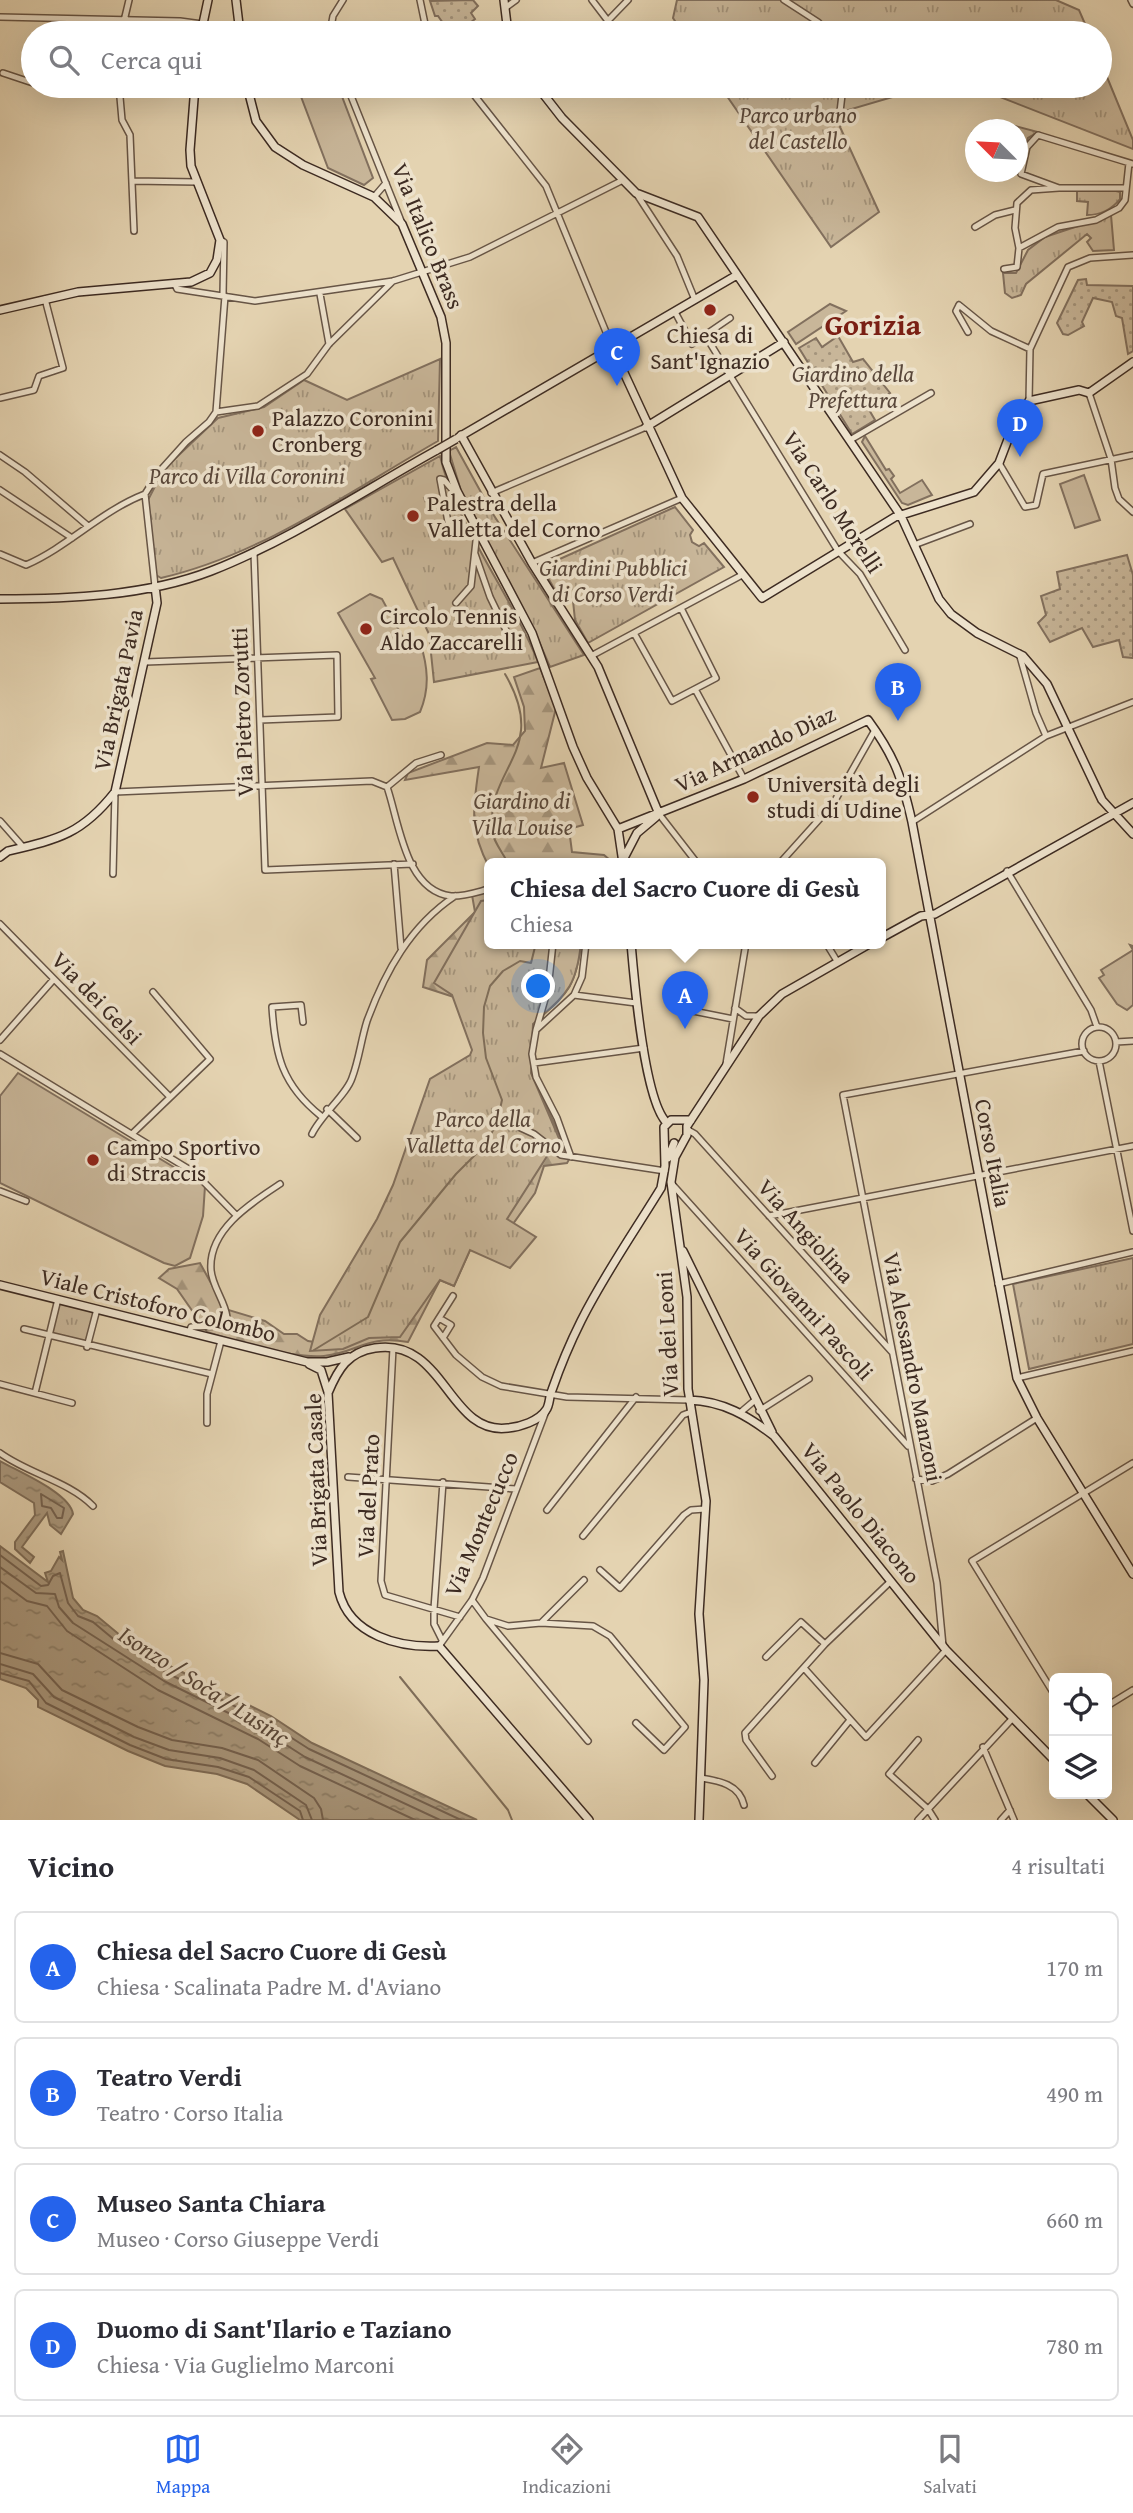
<!DOCTYPE html>
<html lang="it">
<meta charset="utf-8">
<style>
:root{--surface:#fff;--page:#f7f7f7;--text:#2b2b33;--muted:#7c7c81;--line:#e1e1e2;--accent:#2563eb}
body{margin:0;font-family:"Gentium Book Plus",serif;background:var(--page);color:var(--text)}
.controls{position:absolute;right:21px;bottom:21px;display:grid;overflow:hidden;border-radius:10px;box-shadow:0 7px 28px #0002}
.controls button{width:63px;height:63px;display:grid;place-items:center;padding:0;border:0;border-bottom:2px solid var(--line);background:var(--surface);color:var(--text);font:35px sans-serif}
.compass{position:absolute;left:965px;top:119px;width:63px;height:63px;border-radius:50%;background:var(--surface);box-shadow:0 7px 28px #0002;rotate:294deg}
.you{position:absolute;left:539px;top:987px;width:24px;height:24px;margin:-18px;border:5px solid #fff;border-radius:50%;background:#1a73e8;box-shadow:0 0 0 10px #1a73e833}
.badge{display:grid;place-items:center;width:46px;height:46px;border-radius:50%;background:var(--accent);color:#fff;font-size:23px;font-weight:700}
.pin{position:absolute;translate:-50% -58px;filter:drop-shadow(0 2px 4px #0008)}
.pin::after{content:'';position:absolute;top:37px;width:24px;height:21px;background:inherit;clip-path:polygon(0 0,100% 0,50% 100%)}
.popup{position:absolute;left:484px;top:858px;width:402px;height:91px;box-sizing:border-box;display:grid;place-content:center;border-radius:10px;background:var(--surface);filter:drop-shadow(0 2px 5px #0005);font-size:23px;white-space:nowrap;color:var(--muted)}
.popup b{font-size:26px;color:var(--text)}
.popup::after{content:'';position:absolute;left:50%;top:100%;margin-left:-14px;border:14px solid transparent;border-top-color:var(--surface)}
.list{margin:0;padding:0;list-style:none}
h2{display:flex;justify-content:space-between;align-items:center;height:91px;margin:0;padding:0 28px;font-size:30px}
h2 small{font-size:23px;font-weight:400;color:var(--muted)}
.list li{display:grid;grid-template-columns:46px 1fr auto;gap:21px;align-items:center;box-sizing:border-box;height:112px;margin:0 14px 14px;padding:0 14px;border:2px solid var(--line);border-radius:10px}
.list b{display:block;font-size:26px;white-space:nowrap}
.list p{margin:0;font-size:23px;white-space:nowrap;color:var(--muted)}
.list em{font-size:23px;font-style:normal;color:var(--muted)}
.icon{flex:none;width:38px;height:38px;fill:none;stroke:currentColor;stroke-width:2;stroke-linecap:round;stroke-linejoin:round}
.map{position:relative;flex:none;width:1133px;height:1820px;overflow:hidden}
.search{position:absolute;background:var(--surface);box-shadow:0 7px 28px #0002;left:21px;right:21px;top:21px;height:77px;display:flex;align-items:center;gap:18px;box-sizing:border-box;padding:0 24px;border-radius:38px;color:var(--muted);font-size:26px}
.sheet{height:595px;background:var(--surface)}
nav{display:flex;justify-content:space-around;align-items:center;box-sizing:border-box;height:98px;border-top:2px solid var(--line);background:var(--surface);font-size:19px;color:var(--muted)}
nav a{display:grid;justify-items:center;gap:4px}
nav .on{color:var(--accent)}
.map>svg:first-child{display:block}
.grass{fill:#c8b699;stroke:#82705e;stroke-width:2}
.forest{fill:url(#forest-firs);stroke:#82705e;stroke-width:2}
.park{fill:url(#park-tufts);stroke:#82705e;stroke-width:2}
.garden{fill:url(#garden-dots);stroke:#82705e;stroke-width:2}
.water{fill:url(#water-ripples);stroke:#7f6e5a;stroke-width:2}
.lines{fill:none;stroke-linecap:round;stroke-linejoin:round}
.shore{stroke:#746251;stroke-width:2}
.stream{stroke:#7f6e5a;stroke-width:2}
.street-tunnel{stroke:#c3b194;stroke-width:5;stroke-dasharray:5 2.5;stroke-linecap:butt}
.street-casing{stroke:#675546;stroke-width:8}
.secondary-casing{stroke:#3d2b22;stroke-width:10}
.street{stroke:#ede2cc;stroke-width:5}
.secondary{stroke:#ede2cc;stroke-width:7}
.secondary-bridge-casing{stroke:#3d2b22;stroke-width:10;stroke-linecap:butt}
.secondary-bridge{stroke:#ede2cc;stroke-width:7}
.poi-dot{fill:#8f2418;stroke:#ede2cc;stroke-width:2.5}
.labels{text-anchor:middle;stroke-width:7;stroke-linejoin:round;paint-order:stroke}
.park-label{font-size:23px;font-style:italic;fill:#59473a;stroke:#ede2cc}
.street-label{font-size:23px;fill:#3d2b22;stroke:#ede2cc}
.poi-label{font-size:23px;fill:#3d2b22;stroke:#ede2cc;text-anchor:start}
.water-label{font-size:24px;font-style:italic;fill:#58473a;stroke:#ede2cc}
.district-label{font-size:30px;font-weight:bold;fill:#7a1f14;stroke:#ede2cc}
</style>
<div class="map">
<svg width="1133" height="1820" viewBox="0 0 1133 1820">
<defs>
<pattern id="forest-firs" width="22" height="20" patternUnits="userSpaceOnUse" patternTransform="scale(1.75)"><rect width="22" height="20" fill="#c8b699"/><path d="M5 1l3.5 6h-7zM16 11l3.5 6h-7z" fill="#a4947c"/></pattern>
<pattern id="park-tufts" width="24" height="20" patternUnits="userSpaceOnUse" patternTransform="scale(1.75)"><rect width="24" height="20" fill="#c8b699"/><path d="M3 7l-1-3M5 7V3M7 7l1-3M15 17l-1-3M17 17v-4M19 17l1-3" fill="none" stroke="#a4947c"/></pattern>
<pattern id="garden-dots" width="8" height="8" patternUnits="userSpaceOnUse" patternTransform="scale(1.75)"><rect width="8" height="8" fill="#c8b699"/><path d="M2 2h.1M6 6h.1" fill="none" stroke="#a4947c" stroke-width="1.8" stroke-linecap="round"/></pattern>
<pattern id="water-ripples" width="26" height="14" patternUnits="userSpaceOnUse" patternTransform="scale(1.75)"><rect width="26" height="14" fill="#ab9a80"/><path d="M2 4q2-2 4 0t4 0M15 11q2-2 4 0t4 0" fill="none" stroke="#8c7e68"/></pattern>
</defs>
<rect width="100%" height="100%" fill="#e4d3b1"/>
<filter id="stains"><feTurbulence type="fractalNoise" baseFrequency=".00286" numOctaves="4"/><feColorMatrix values="0 0 0 0 .2 0 0 0 0 .09 0 0 0 0 .02 0 0 0 .5 -.17"/></filter>
<radialGradient id="worn" r=".72"><stop offset=".6" stop-color="#630" stop-opacity="0"/><stop offset="1" stop-color="#630" stop-opacity=".3"/></radialGradient>
<path class="grass" d="M297,86H338L373,178L364,185L328,168Z
M830,304L846,311L796,344L788,332Z
M865,436L886,470L889,469L894,476L891,479L900,493L922,480L932,495L908,505L902,503L862,442Z
M1084,475L1100,520L1075,528L1060,484Z
M370,594L382,599L408,647L420,642C428,667 430,688 420,712L405,719L392,720L371,679L375,678L338,613Z
M1130,945L1133,946V1005L1127,1010L1117,1004L1099,978L1104,975L1101,970L1133,950Z
M18,1073L205,1186L203,1216L190,1258L175,1266L164,1263L0,1183V1096Z"/>
<path class="forest" d="M540,668L556,708L541,768L564,763L583,825L569,829L572,852L604,855L610,860L607,863H489V867C469,829 473,808 479,767L405,780L408,773L487,743L513,745L525,731L524,707L514,677Z
M489,884V943L460,999L423,987L427,960L475,912L472,895Z
M581,943C576,989 566,994 533,1024L531,1073L570,1158L567,1163L544,1166L535,1193L508,1231L470,1250L454,1286L440,1280L408,1342C365,1335 360,1352 324,1356C293,1359 238,1342 207,1332L177,1289L159,1278L169,1269L200,1263L225,1309L265,1321L284,1334H297L308,1341L328,1344Z"/>
<path class="park" d="M677,0H1056L1079,10L1089,33H683L673,18Z
M1100,60L1133,140V149L972,86H1100Z
M720,86H930L848,110L840,127L879,212L831,247Z
M992,120L1038,132L1028,138L1021,161L1018,158V130H976L975,143L971,136L972,132Z
M1077,191H1116L1120,192V199C1112,209 1100,215 1087,215L1088,202L1077,201Z
M1111,215L1114,250L1093,251L1087,242L1091,238L1087,234L1026,284L1021,295L1012,298L1005,293L1003,273H1016L1028,250L1045,237Z
M440,359L438,441C349,492 261,555 161,578L156,575L148,500L164,469L218,418L264,407L304,380L347,400Z
M456,447L493,514L584,655L550,667L534,630L461,491L449,451Z
M440,456C456,525 511,594 538,662L434,682L429,634L393,558L382,562L345,509Z
M675,507L693,530L690,535L692,542L699,546L704,543L724,567L588,643L575,620L573,601L556,592L542,567Z
M489,900V943H581C576,989 566,994 533,1024L531,1073L564,1150L553,1147L507,1219L536,1237L510,1268L470,1250L454,1286L440,1280L400,1337L369,1338L343,1349L310,1351L320,1315L377,1219L393,1185L430,1079L470,1055L472,1050L452,995L434,983L481,901Z
M1133,1258V1344L1029,1369L1013,1284Z
M58,1299L97,1309L87,1347L49,1336Z"/>
<path class="garden" d="M473,0L478,6L471,13L475,19L457,33H450L438,16H435L430,1Z
M1086,279L1087,285L1133,286V351L1128,354L1122,318L1116,316L1112,302L1093,298L1082,322L1084,326L1068,335L1063,334L1057,323L1078,280Z
M838,336L853,362L863,359L890,393L868,408L875,420L852,434L799,348L816,338L822,347Z
M1127,555L1133,575V658L1123,657L1119,640L1093,647L1082,628L1050,642L1038,623L1046,615L1041,596L1060,589L1057,572Z"/>
<path class="water" d="M0,1461C19,1472 70,1493 73,1514L61,1534L50,1525L47,1513L22,1547L34,1557L30,1563L15,1549V1542L35,1515L34,1503L0,1482Z
M0,1546L48,1582L45,1573L51,1571L59,1557L62,1560L60,1552L63,1551L73,1598L83,1610L97,1616L121,1636L172,1667L271,1716L312,1743L477,1820H300L247,1784L217,1774L165,1766L128,1751L38,1707V1700L26,1688L0,1679Z"/>
<g class="lines">
<path class="shore" d="M41,1494L64,1508L62,1518H57L51,1508L42,1506Z
M0,1555L41,1586L48,1585L53,1576L60,1573L68,1603L78,1616L93,1622L117,1642L169,1674L267,1722L309,1749L461,1820
M0,1567L36,1593L55,1594L59,1607L73,1623L164,1681L263,1730L305,1757L440,1820
M0,1581L27,1601L47,1606L67,1631L158,1690L258,1739L300,1766L415,1820
M0,1653L38,1664L62,1690L138,1727L172,1740L222,1748L258,1760L314,1798L321,1809L323,1820
M0,1664L33,1674L54,1697L134,1737L169,1750L220,1758L254,1770L306,1805L312,1820
M0,1673L29,1681L46,1703L130,1745L166,1759L218,1767L249,1777L300,1811L303,1820"/>
<path class="stream" d="M505,674C550,751 487,766 492,829C492,840 503,853 508,863
M314,1350L368,1317L400,1242L456,1174L485,1145L497,1123L502,1100L486,1058L483,1033L484,1007L490,986L503,971L520,961L531,963L536,943
M400,1677L508,1810L512,1820"/>
<path class="street-tunnel" d="M550,93L553,86"/>
<defs>
<path id="street" d="M420,0L425,24L431,33
M592,0L608,21
M784,0L818,22L828,33
M1131,0L1133,4
M505,8L516,0
M0,17L180,21L202,24
M111,21V33
M124,21L129,0
M330,33L333,16L343,0
M596,33L628,0
M3,73L33,83
M42,86L52,89L76,86
M119,86L122,120L130,135L134,231
M347,86L401,221
M467,86L546,186L613,349
M843,120L840,112L843,86
M132,181L197,182
M1059,188L1031,190L1017,203L1015,228L1019,248L1058,227L1096,220L1119,208L1125,200L1129,163
M1124,188H1059L1021,174L1027,147L1038,135L1133,164
M636,193L677,256L695,300
M374,197L386,183
M975,227L995,215L1015,210
M220,240L224,242L223,295
M1004,269L1017,267L1019,248
M175,285L177,289L255,301L393,281L470,257L623,180
M320,294L329,344
M959,305L991,331L1030,349
M959,305L956,311L968,332
M675,312L692,344L730,318
M705,335L838,551L860,574L905,650
M1089,393L1111,459L1115,488L1119,499L1133,512
M0,398L34,390L39,376L63,368L45,299
M1029,401L1030,349L1068,267L1090,258L1133,255
M216,412L258,406L307,374L329,344L393,281
M850,440L931,393
M0,455L25,472L88,526
M999,463L1025,507L1036,505L1043,474L1133,455
M0,490L72,538
M491,493L646,427
M448,522L440,479L444,480L457,495
M914,545L970,524
M254,553L265,870L413,864
M0,554L26,565C69,546 101,511 145,494
M475,554L490,597L515,649
M532,563L682,498
M155,586L145,494L159,472L186,442L209,422L216,412L225,296
M456,603L471,586L477,532
M634,633L672,701L716,678L681,608
M1019,653L1036,713L1046,736
M591,656L742,575
M145,662L337,655L338,717L260,720
M695,689L744,779
M387,787C399,821 405,891 451,896C463,897 477,892 489,889
M387,787L416,763L441,755
M659,814L697,863
M0,821L23,847
M912,822L1046,736L1133,702
M780,863L833,804L875,730
M394,864L401,948
M1007,871L1091,1010L1097,1027
M113,874L115,792L372,781L387,787
M0,924L169,1096
M826,943L837,961
M574,995L636,1003
M678,1008L733,1019
M735,1008L746,1016H759
M303,1022L301,1005L272,1007C275,1055 282,1085 321,1116
M1082 1044a17 17 0 1 1 34 0a17 17 0 1 1-34 0Z
M536,1030L548,989L553,943
M0,1040L54,979
M1116,1042L1133,1041
M0,1054L195,1173L236,1215
M1099,1061L1133,1231
M534,1063L644,1048
M726,1064L746,943
M327,1109L357,1138
M508,1122L534,1134L561,1155L665,1171
M688,1130L695,1134L892,1352
M133,1133L210,1059L153,992
M312,1134C321,1115 347,1094 352,1078C359,1060 361,1040 367,1021C385,972 410,926 455,896
M571,1157L557,1118L536,1077L532,1054L536,1030L574,995L582,977L586,943
M671,1183L908,1446
M0,1191L26,1201
M769,1216L1133,1146
M998,1284L1133,1252
M453,1296L434,1326L456,1355L482,1377L501,1386L567,1397L689,1400
M439,1318L451,1325L443,1338
M24,1329L212,1374
M189,1333L191,1327L220,1326L227,1317C225,1301 212,1286 211,1270C208,1230 251,1203 280,1184
M87,1347L97,1309
M393,1348L381,1581L385,1595L460,1617
M1017,1378L1133,1351
M0,1384L72,1403
M35,1393L58,1299
M759,1411L809,1379
M741,1412L754,1401
M207,1423V1394L221,1341
M0,1453C29,1474 68,1481 93,1506
M348,1477L516,1489
M916,1479L932,1481L948,1474L1037,1418
M547,1510L636,1397
M583,1536L683,1415L691,1412
M600,1570L620,1588L684,1515L691,1510L705,1509
M472,1600L486,1619L508,1626L541,1623L584,1580
M486,1619L588,1741
M541,1623L593,1626L610,1636L685,1727L664,1750L636,1723
M442,1640L434,1624V1609L443,1482
M439,1646L472,1600L483,1578L546,1411
M943,1646L937,1583L843,1095L1084,1051
M766,1657L801,1622L825,1644
M804,1668L866,1737L946,1650
M1054,1694L972,1561L1133,1463
M1107,1706L1133,1690
M918,1740L889,1774L928,1809L935,1820
M983,1747L1014,1820
M815,1763L850,1720
M772,1776L746,1740L745,1733L825,1644L891,1581
M701,1778C719,1781 739,1784 744,1805
M918,1820L1012,1719
M1001,1820L1010,1810"/>
<path id="secondary" d="M236,0L240,33
M504,0L508,33
M201,33L208,0
M247,86L256,121L275,147L303,165L374,197L402,224L441,317L446,343V462L457,491L532,633L573,747L587,778L618,829L623,863
M537,86L562,118L636,193L698,217L901,516L939,599L951,614L977,633L1023,656L1047,684L1102,800L1133,834
M0,310L78,292L191,282L210,273L217,260L220,240L191,166L190,150L195,86
M613,349L682,498L762,598L895,517L974,492L999,463L1015,421L1029,401L1079,390L1089,393L1133,362
M646,427L784,342
M461,435L532,563L598,667L659,814
M459,437L737,275
M0,599C69,599 146,596 211,571C290,540 363,491 437,450
M618,829L744,779L868,720C895,757 902,778 912,822L1017,1378L1037,1418L1133,1574
M0,857L8,851C59,839 82,834 115,792L157,603L155,586
M623,860L637,833L656,817
M881,938L921,916L935,914L1133,803
M631,943C634,978 644,1101 667,1123
M668,1158L674,1143
M683,1251L772,1432
M0,1285L307,1362H327L349,1357
M309,1364L321,1370L328,1392
M689,1400C723,1401 748,1416 774,1436L946,1650L1054,1760
M1087,1794L1113,1820
M589,1820L439,1646C400,1648 350,1636 339,1592L328,1393C338,1369 348,1352 375,1348C445,1337 448,1436 508,1428C520,1427 539,1421 546,1410C550,1405 549,1396 552,1390C560,1367 570,1343 581,1321C604,1275 634,1232 661,1188L665,1166L664,1127L671,1120H691
M699,1820L704,1680L699,1614L706,1501L688,1389L687,1297L671,1182L675,1157L687,1135V1126L759,1016L782,994L871,943"/>
</defs>
<use href="#street" class="street-casing"/>
<use href="#secondary" class="secondary-casing"/>
<use href="#street" class="street"/>
<use href="#secondary" class="secondary"/>
<defs>
<path id="secondary-bridge" d="M437,450L456,439"/>
</defs>
<use href="#secondary-bridge" class="secondary-bridge-casing"/>
<use href="#secondary-bridge" class="secondary-bridge"/>
</g>
<g class="poi-dot">
<circle cx="710" cy="310" r="7"/>
<circle cx="258" cy="431" r="7"/>
<circle cx="413" cy="516" r="7"/>
<circle cx="366" cy="629" r="7"/>
<circle cx="753" cy="797" r="7"/>
<circle cx="93" cy="1160" r="7"/>
</g>
<g class="labels">
<g class="park-label">
<text x="798" y="123">Parco urbano<tspan x="798" dy="26">del Castello</tspan></text>
<text x="853" y="382">Giardino della<tspan x="853" dy="26">Prefettura</tspan></text>
<text x="247" y="484">Parco di Villa Coronini</text>
<text x="613" y="576">Giardini Pubblici<tspan x="613" dy="26">di Corso Verdi</tspan></text>
<text x="522" y="809">Giardino di<tspan x="522" dy="26">Villa Louise</tspan></text>
<text x="483" y="1127">Parco della<tspan x="483" dy="26">Valletta del Corno</tspan></text>
</g>
<g class="street-label">
<text transform="translate(428 236) rotate(68)" y="8">Via Italico Brass</text>
<text transform="translate(833 502) rotate(57)" y="8">Via Carlo Morelli</text>
<text transform="translate(118 690) rotate(-78)" y="8">Via Brigata Pavia</text>
<text transform="translate(242 712) rotate(-92)" y="8">Via Pietro Zorutti</text>
<text transform="translate(755 749) rotate(-25)" y="8">Via Armando Diaz</text>
<text transform="translate(97 998) rotate(46)" y="8">Via dei Gelsi</text>
<text transform="translate(993 1153) rotate(79)" y="8">Corso Italia</text>
<text transform="translate(806 1231) rotate(48)" y="8">Via Angiolina</text>
<text transform="translate(804 1304) rotate(48)" y="8">Via Giovanni Pascoli</text>
<text transform="translate(158 1305) rotate(14)" y="8">Viale Cristoforo Colombo</text>
<text transform="translate(667 1334) rotate(-93)" y="8">Via dei Leoni</text>
<text transform="translate(913 1367) rotate(79)" y="8">Via Alessandro Manzoni</text>
<text transform="translate(316 1480) rotate(-92)" y="8">Via Brigata Casale</text>
<text transform="translate(368 1496) rotate(-87)" y="8">Via del Prato</text>
<text transform="translate(861 1513) rotate(51)" y="8">Via Paolo Diacono</text>
<text transform="translate(481 1524) rotate(-67)" y="8">Via Montecucco</text>
</g>
<g class="poi-label">
<text x="710" y="343" text-anchor="middle">Chiesa di<tspan x="710" dy="26">Sant'Ignazio</tspan></text>
<text x="272" y="426">Palazzo Coronini<tspan x="272" dy="26">Cronberg</tspan></text>
<text x="427" y="511">Palestra della<tspan x="427" dy="26">Valletta del Corno</tspan></text>
<text x="380" y="624">Circolo Tennis<tspan x="380" dy="26">Aldo Zaccarelli</tspan></text>
<text x="767" y="792">Università degli<tspan x="767" dy="26">studi di Udine</tspan></text>
<text x="107" y="1155">Campo Sportivo<tspan x="107" dy="26">di Straccis</tspan></text>
</g>
<g class="water-label">
<text transform="translate(204 1686) rotate(33)" y="8">Isonzo / Soča / Lusinç</text>
</g>
<g class="district-label">
<text x="873" y="335">Gorizia</text>
</g>
</g>
<rect width="100%" height="100%" filter="url(#stains)"/>
<rect width="100%" height="100%" fill="url(#worn)"/>
</svg>
<div class="controls">
<button><svg class="icon" aria-label="locate" viewBox="0 0 24 24"><circle cx="12" cy="12" r="6"/><path d="M12 2v4M12 18v4M2 12h4M18 12h4"/></svg></button>
<button><svg class="icon" aria-label="layers" viewBox="0 0 24 24"><path d="M12 4l9 5-9 5-9-5zM3 14l9 5 9-5"/></svg></button>
</div>
<svg class="compass" viewBox="-18 -18 36 36"><path d="M0-13l5 13h-10z" fill="#e53935"/><path d="M0 13l5-13h-10z" fill="#7c7c81"/></svg>
<div class="you"></div>
<div class="pin badge" style="left:685px;top:1029px">A</div>
<div class="popup"><b>Chiesa del Sacro Cuore di Gesù</b>Chiesa</div>
<div class="pin badge" style="left:898px;top:721px">B</div>
<div class="pin badge" style="left:617px;top:386px">C</div>
<div class="pin badge" style="left:1020px;top:457px">D</div>
<div class="search"><svg class="icon" aria-label="search" viewBox="0 0 24 24"><circle cx="10" cy="10" r="6"/><path d="M15 15l6 6"/></svg>Cerca qui</div>
</div>
<section class="sheet">
<h2>Vicino<small>4 risultati</small></h2>
<ul class="list">
<li><span class="badge">A</span><div><b>Chiesa del Sacro Cuore di Gesù</b><p>Chiesa · Scalinata Padre M. d'Aviano</p></div><em>170 m</em></li>
<li><span class="badge">B</span><div><b>Teatro Verdi</b><p>Teatro · Corso Italia</p></div><em>490 m</em></li>
<li><span class="badge">C</span><div><b>Museo Santa Chiara</b><p>Museo · Corso Giuseppe Verdi</p></div><em>660 m</em></li>
<li><span class="badge">D</span><div><b>Duomo di Sant'Ilario e Taziano</b><p>Chiesa · Via Guglielmo Marconi</p></div><em>780 m</em></li>
</ul>
</section>
<nav>
<a class="on"><svg class="icon" aria-label="map" viewBox="0 0 24 24"><path d="M3 6l6-2 6 2 6-2v14l-6 2-6-2-6 2zM9 4v14M15 6v14"/></svg>Mappa</a>
<a><svg class="icon" aria-label="directions" viewBox="0 0 24 24"><path d="M12 3l9 9-9 9-9-9zM9 14v-3h6M13 9l2 2-2 2"/></svg>Indicazioni</a>
<a><svg class="icon" aria-label="saved" viewBox="0 0 24 24"><path d="M7 4h10v16l-5-4-5 4z"/></svg>Salvati</a>
</nav>
